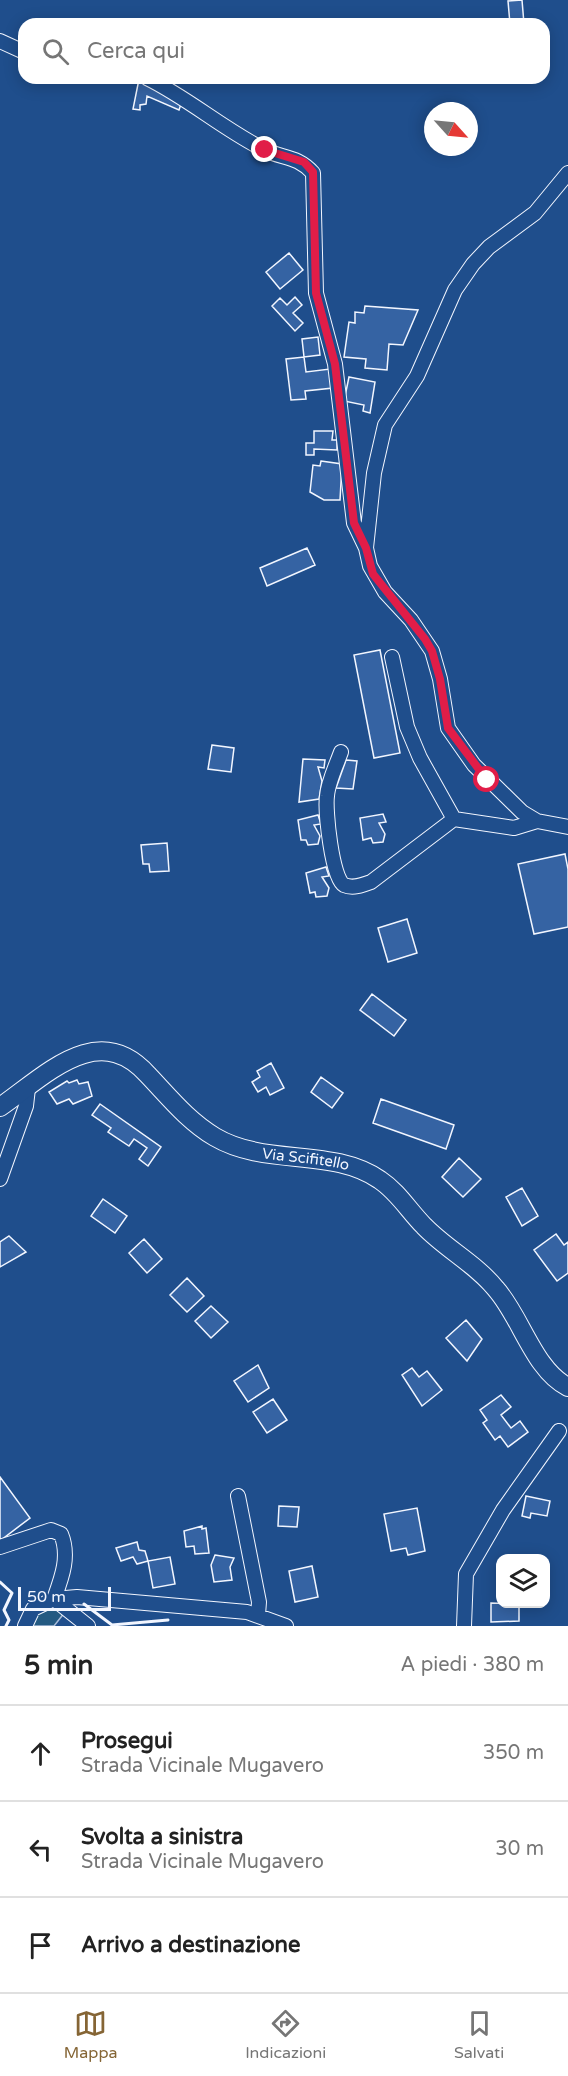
<!DOCTYPE html>
<html lang="it">
<meta charset="utf-8">
<style>
:root{--surface:#fff;--page:#f2f2f2;--text:#222;--muted:#767676;--line:#e0e0e0;--accent:#856535}
body{margin:0;font-family:"Varela Round",sans-serif;background:var(--page);color:var(--text)}
.controls{position:absolute;right:18px;bottom:18px;display:grid;overflow:hidden;border-radius:12px;box-shadow:0 3px 15px #0003}
.controls button{width:54px;height:54px;display:grid;place-items:center;padding:0;border:0;border-bottom:2px solid var(--line);background:var(--surface);color:var(--text);font:30px sans-serif}
.compass{position:absolute;left:424px;top:102px;width:54px;height:54px;border-radius:50%;background:var(--surface);box-shadow:0 3px 15px #0003;rotate:117deg}
.scale{position:absolute;left:18px;bottom:15px;width:93px;box-sizing:border-box;padding-left:6px;border:3px solid #f2f6ff;border-top:0;font-size:16px;line-height:21px;white-space:nowrap;color:#f2f6ff;-webkit-text-stroke:4px #1f4e8c;paint-order:stroke}
.stop{position:absolute;width:18px;height:18px;margin:-14px;border:4px solid #e11d48;border-radius:50%;background:#fff}
.stop.end{background:#e11d48;border-color:#fff;box-shadow:0 2px 6px #0008}
.list{margin:0;padding:0;list-style:none}
h2{display:flex;justify-content:space-between;align-items:center;height:78px;margin:0;padding:0 24px;font-size:26px}
h2 small{font-size:20px;font-weight:400;color:var(--muted)}
.list li{display:grid;grid-template-columns:39px 1fr auto;gap:18px;align-items:center;box-sizing:border-box;height:96px;padding:0 24px;border-top:2px solid var(--line)}
.list b{display:block;font-size:22px;white-space:nowrap}
.list p{margin:0;font-size:20px;white-space:nowrap;color:var(--muted)}
.list em{font-size:20px;font-style:normal;color:var(--muted)}
.icon{flex:none;width:33px;height:33px;fill:none;stroke:currentColor;stroke-width:2;stroke-linecap:round;stroke-linejoin:round}
.map{position:relative;flex:none;width:568px;height:1626px;overflow:hidden}
.search{position:absolute;background:var(--surface);box-shadow:0 3px 15px #0003;left:18px;right:18px;top:18px;height:66px;display:flex;align-items:center;gap:15px;box-sizing:border-box;padding:0 21px;border-radius:18px;color:var(--muted);font-size:22px}
.sheet{height:366px;background:var(--surface)}
nav{display:flex;justify-content:space-around;align-items:center;box-sizing:border-box;height:84px;border-top:2px solid var(--line);background:var(--surface);font-size:16px;color:var(--muted)}
nav a{display:grid;justify-items:center;gap:3px}
nav .on{color:var(--accent)}
.map>svg:first-child{display:block}
.green{fill:#245a82;stroke:#a8bbd7;stroke-width:1.5}
.building{fill:#3563a3;stroke:#f2f6ff;stroke-width:1.5}
.lines{fill:none;stroke-linecap:round;stroke-linejoin:round}
.minor-casing{stroke:#f2f6ff;stroke-width:16}
.major-casing{stroke:#f2f6ff;stroke-width:20}
.minor{stroke:#1f4e8c;stroke-width:14}
.major{stroke:#1f4e8c;stroke-width:18}
.wall{stroke:#f2f6ff;stroke-width:3}
.route{stroke:#e11d48;stroke-width:8}
.labels{text-anchor:middle;stroke-width:4.5;stroke-linejoin:round;paint-order:stroke}
.street-label{font-size:15px;fill:#f2f6ff;stroke:#1f4e8c}
</style>
<div class="map">
<svg width="568" height="1626" viewBox="0 0 568 1626">
<rect width="100%" height="100%" fill="#1f4e8c"/>
<path class="green" d="M51,1606L65,1612L54,1626H28L35,1614Z"/>
<path class="building" d="M522,0L524,24H510L508,1Z
M139,79L182,101L179,110L147,96L146,104L140,105V110L133,109Z
M289,253L303,270L280,289L266,272Z
M295,297L302,305L293,313L303,323L295,331L272,306L280,298L287,305Z
M365,306L418,310L403,345L389,344L387,370L365,368L366,359L344,357L349,322L355,323V312L364,313Z
M318,337L320,355L304,357L302,339Z
M304,357L306,372L330,369L333,388L305,391L306,399L291,400L286,359Z
M349,377L375,382L370,413L363,411L364,405L344,401Z
M314,431H333L332,440H337V450L314,449V455H306V443H314Z
M321,461L342,464L340,500H324L310,492L313,465L320,466Z
M307,548L315,565L267,586L260,568Z
M380,650L400,753L374,758L354,655Z
M212,745L234,748L231,772L208,769Z
M303,759L325,760L324,768L318,767L322,781L319,799L299,802Z
M346,760L357,761L353,789L336,788Z
M383,814L386,822L379,823L385,834L383,842L373,843L371,838L363,840L360,818Z
M318,815L321,824L314,825L320,836L318,844L308,845L306,840H301L298,820Z
M167,843L169,871L150,872L149,864H143L141,845Z
M565,854L568,869V927L534,934L518,864Z
M326,867L329,876L322,877L329,888L327,896L316,897L315,892L310,893L306,873Z
M407,919L417,953L388,962L378,928Z
M372,994L406,1020L394,1036L360,1010Z
M271,1063L284,1088L270,1095L266,1087L258,1092L252,1082L260,1077L257,1071Z
M321,1077L343,1093L332,1108L311,1092Z
M77,1080L79,1084L88,1082L92,1096L73,1104L69,1099L57,1104L49,1092L67,1081L69,1083Z
M381,1099L454,1125L446,1149L373,1123Z
M100,1104L161,1147L148,1166L139,1159L147,1148L134,1139L129,1146L108,1132L111,1128L92,1115Z
M459,1158L481,1179L463,1197L442,1177Z
M522,1188L538,1216L522,1226L506,1197Z
M103,1199L127,1216L115,1233L91,1216Z
M556,1234L564,1245L568,1242V1273L557,1281L534,1250Z
M9,1236L26,1252L0,1267V1242Z
M144,1239L162,1259L147,1273L129,1253Z
M187,1278L204,1296L187,1312L170,1295Z
M211,1306L228,1322L211,1338L195,1321Z
M466,1320L482,1339L467,1361L446,1338Z
M258,1365L269,1388L248,1402L234,1381Z
M412,1368L419,1377L427,1371L442,1390L422,1406L402,1375Z
M501,1395L511,1407L501,1415L511,1428L520,1421L528,1432L508,1447L500,1436L495,1440L483,1423L487,1420L480,1410Z
M273,1399L287,1420L267,1433L253,1412Z
M0,1477L30,1518L1,1540L0,1538Z
M526,1496L550,1501L547,1516L531,1513L530,1518L522,1516Z
M279,1506L299,1507L297,1527L278,1526Z
M417,1508L425,1551L408,1555L406,1548L391,1551L384,1514Z
M202,1526V1529L206,1528L209,1553L195,1554L194,1546L186,1547L184,1531Z
M137,1542L139,1550L145,1551L148,1561L137,1564L133,1557L121,1561L116,1548Z
M215,1555L234,1558L230,1567L232,1580L214,1582L211,1565Z
M170,1557L175,1584L153,1588L148,1561Z
M312,1566L318,1597L295,1602L289,1571Z
M491,1603L519,1604V1621L491,1622Z"/>
<g class="lines">
<defs>
<path id="minor" d="M0,41L24,52
M147,78C188,98 223,129 263,149C282,159 297,155 313,173L316,293L335,364L354,523L366,548L370,566L385,592L411,620L432,651L440,679L448,728L474,765L522,812L537,821L568,827
M366,548L374,473L385,425L417,376L455,290L473,264L489,247L535,213L568,173
M392,657L407,727L420,758L454,819
M341,752C336,766 328,782 327,796C325,810 332,879 344,885C353,889 363,885 371,882L454,819L514,828L537,821
M0,1179L26,1106L28,1088
M238,1496L259,1602L258,1615
M0,1547L51,1530L61,1534C70,1556 62,1577 54,1599L77,1597L247,1612L286,1626
M25,1626L33,1609L54,1599L88,1626
M464,1626L466,1574L503,1510L559,1431"/>
<g id="major">
<path id="s1" d="M0,1107C45,1076 98,1019 148,1075C169,1097 188,1121 215,1137C266,1167 333,1147 380,1180C398,1192 409,1211 424,1226C446,1249 476,1264 496,1289C521,1317 534,1370 568,1387"/>
</g>
</defs>
<use href="#minor" class="minor-casing"/>
<use href="#major" class="major-casing"/>
<use href="#minor" class="minor"/>
<use href="#major" class="major"/>
<path class="wall" d="M0,1582L12,1593L4,1610L9,1620L6,1626
M84,1604L112,1625L168,1620"/>
</g>
<g class="lines">
<path class="route" d="M265,150L304,162L313,172L316,293L335,364L354,523L366,548L373,574L425,639L432,651L440,679L448,728L487,780"/>
</g>
<g class="labels">
<g class="street-label">
<text dy="5" stroke="none"><textPath href="#s1" startOffset="357">Via Scifitello</textPath></text>
</g>
</g>
</svg>
<div class="controls">
<button><svg class="icon" aria-label="layers" viewBox="0 0 24 24"><path d="M12 4l9 5-9 5-9-5zM3 14l9 5 9-5"/></svg></button>
</div>
<svg class="compass" viewBox="-18 -18 36 36"><path d="M0-13l5 13h-10z" fill="#e53935"/><path d="M0 13l5-13h-10z" fill="#767676"/></svg>
<div class="scale">50 m</div>
<div class="stop" style="left:487px;top:780px"></div>
<div class="stop end" style="left:265px;top:150px"></div>
<div class="search"><svg class="icon" aria-label="search" viewBox="0 0 24 24"><circle cx="10" cy="10" r="6"/><path d="M15 15l6 6"/></svg>Cerca qui</div>
</div>
<section class="sheet">
<h2>5 min<small>A piedi · 380 m</small></h2>
<ul class="list">
<li><svg class="icon" aria-label="ahead" viewBox="0 0 24 24"><path d="M12 20V5M6 11l6-6 6 6"/></svg><div><b>Prosegui</b><p>Strada Vicinale Mugavero</p></div><em>350 m</em></li>
<li><svg class="icon" aria-label="left" viewBox="0 0 24 24"><path d="M17 20v-9H6M10 6l-5 5 5 5"/></svg><div><b>Svolta a sinistra</b><p>Strada Vicinale Mugavero</p></div><em>30 m</em></li>
<li><svg class="icon" aria-label="arrive" viewBox="0 0 24 24"><path d="M6 21V4h12l-3 4 3 4H6"/></svg><div><b>Arrivo a destinazione</b></div></li>
</ul>
</section>
<nav>
<a class="on"><svg class="icon" aria-label="map" viewBox="0 0 24 24"><path d="M3 6l6-2 6 2 6-2v14l-6 2-6-2-6 2zM9 4v14M15 6v14"/></svg>Mappa</a>
<a><svg class="icon" aria-label="directions" viewBox="0 0 24 24"><path d="M12 3l9 9-9 9-9-9zM9 14v-3h6M13 9l2 2-2 2"/></svg>Indicazioni</a>
<a><svg class="icon" aria-label="saved" viewBox="0 0 24 24"><path d="M7 4h10v16l-5-4-5 4z"/></svg>Salvati</a>
</nav>
